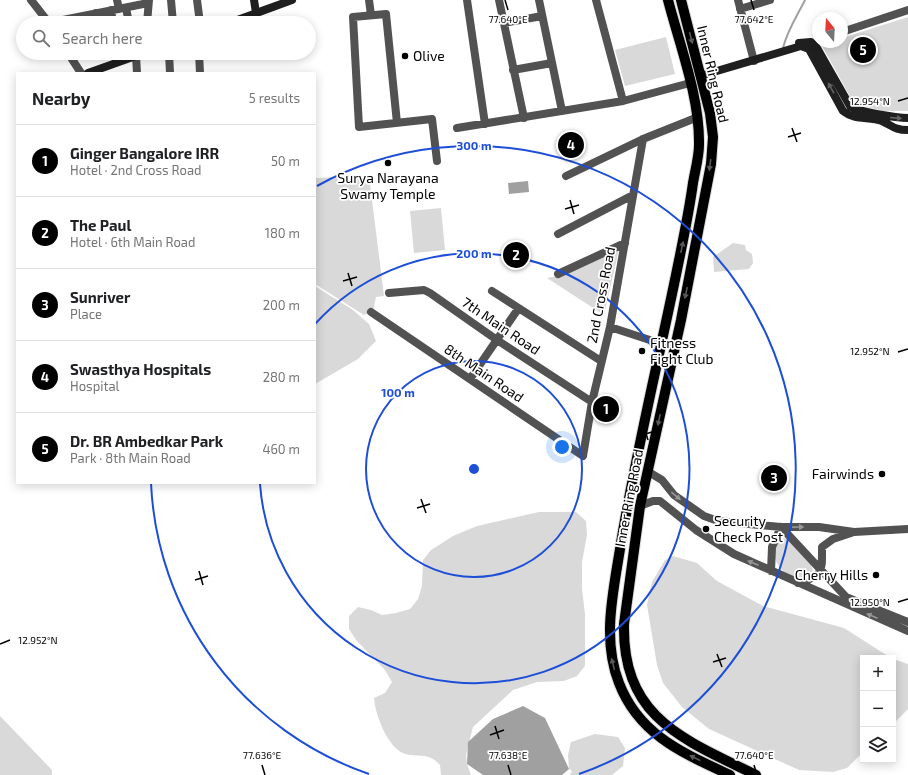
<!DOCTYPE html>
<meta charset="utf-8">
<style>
:root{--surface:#fff;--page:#f6f6f6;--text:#202124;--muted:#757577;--line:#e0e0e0;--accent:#000}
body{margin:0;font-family:"Exo 2",sans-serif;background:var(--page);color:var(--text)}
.controls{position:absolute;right:12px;bottom:12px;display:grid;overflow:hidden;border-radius:0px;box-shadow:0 2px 10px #0003}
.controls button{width:36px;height:36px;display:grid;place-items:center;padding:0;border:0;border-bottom:1px solid var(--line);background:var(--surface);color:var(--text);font:20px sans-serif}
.compass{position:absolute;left:812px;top:12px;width:36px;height:36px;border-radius:50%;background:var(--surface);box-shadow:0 2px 10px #0003;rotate:342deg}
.you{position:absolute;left:562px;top:447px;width:14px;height:14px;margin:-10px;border:3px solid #fff;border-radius:50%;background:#1a73e8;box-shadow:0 0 0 6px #1a73e833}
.badge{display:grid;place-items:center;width:26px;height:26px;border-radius:50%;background:var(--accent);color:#fff;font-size:13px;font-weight:700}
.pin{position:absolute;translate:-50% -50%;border:2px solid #fff;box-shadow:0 1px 4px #0006}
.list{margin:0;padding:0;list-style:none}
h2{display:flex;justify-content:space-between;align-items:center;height:52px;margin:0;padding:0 16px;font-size:17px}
h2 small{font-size:13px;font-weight:400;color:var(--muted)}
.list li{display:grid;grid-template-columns:26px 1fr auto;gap:12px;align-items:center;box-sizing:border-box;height:72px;padding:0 16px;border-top:1px solid var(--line)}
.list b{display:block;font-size:15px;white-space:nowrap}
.list p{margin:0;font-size:13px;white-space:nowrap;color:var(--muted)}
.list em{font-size:13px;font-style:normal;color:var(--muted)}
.icon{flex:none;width:22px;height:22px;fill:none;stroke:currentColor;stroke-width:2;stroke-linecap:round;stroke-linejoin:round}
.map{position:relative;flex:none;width:908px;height:775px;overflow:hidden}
.search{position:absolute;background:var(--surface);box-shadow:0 2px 10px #0003;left:16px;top:16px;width:300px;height:44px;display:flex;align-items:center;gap:10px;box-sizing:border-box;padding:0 14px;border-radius:22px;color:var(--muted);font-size:15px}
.panel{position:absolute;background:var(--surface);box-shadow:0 2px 10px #0003;left:16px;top:72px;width:300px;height:412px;border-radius:0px}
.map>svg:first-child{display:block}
.green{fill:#d9d9d9}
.water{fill:#a0a0a0}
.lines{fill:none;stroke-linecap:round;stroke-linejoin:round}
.stream{stroke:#a0a0a0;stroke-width:2}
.primary-casing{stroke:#dbdbdb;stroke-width:12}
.street{stroke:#525252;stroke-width:8}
.secondary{stroke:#1f1f1f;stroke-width:8}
.primary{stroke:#000;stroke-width:10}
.oneway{fill:#595959}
.oneway2{fill:#626262}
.oneway3{fill:#979797}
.ticks{fill:none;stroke:#000;stroke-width:1.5}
.ring{fill:none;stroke:#1d4ed8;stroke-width:2}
.poi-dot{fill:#000;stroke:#fff;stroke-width:1.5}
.labels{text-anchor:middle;stroke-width:3.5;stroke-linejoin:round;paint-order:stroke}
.poi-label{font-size:14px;fill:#000;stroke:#fff;text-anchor:start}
.street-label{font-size:14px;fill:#000;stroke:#fff}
.ticks-label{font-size:10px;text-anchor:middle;fill:#000;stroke:#fff;stroke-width:3.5;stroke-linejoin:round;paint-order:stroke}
.centre{fill:#1d4ed8;stroke:#fff;stroke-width:2}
.ring-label{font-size:12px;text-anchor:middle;font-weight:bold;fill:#1d4ed8;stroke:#fff;stroke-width:3.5;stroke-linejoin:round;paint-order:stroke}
</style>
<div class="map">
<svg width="908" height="775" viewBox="0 0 908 775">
<rect width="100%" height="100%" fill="#fff"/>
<path class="green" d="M908,17V111H883L854,104L821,44L829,42H842V38Z
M666,37L675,74L625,86L615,50Z
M369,176L384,296L376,297L373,311L364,315L315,284V178Z
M441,208L445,250L414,253L410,211Z
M733,243L745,245L746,250L752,254L753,263L749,269L714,272L713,257Z
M619,249L604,315L547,278L558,276Z
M315,286L353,310L369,324L376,341L358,359L315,384Z
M539,512H576L586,521L587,535L582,562V589L585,614V666L577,676L564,681L537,682L513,690L473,727L466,755L467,764L471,775H441L440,765C438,763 434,759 431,758C423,754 411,757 403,753C387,746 375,714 374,698L385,693L392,682L385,670L356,640L349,629V616L358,607L371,610L382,615L396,613L410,609L418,599L422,586L423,560L431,550L453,536L477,526Z
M784,538L787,539L811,565L813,570L812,575C807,576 801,579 797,578C779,574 764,551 784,538Z
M673,556L697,563L717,581L763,606L844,628L891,658H863V752L847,768L833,772L799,770L709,729L682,707L663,683L657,665L647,605L652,582L665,560Z
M893,659L908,664V709L893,724Z
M0,716L52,770V775H0Z
M595,734L618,737L625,748L623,766L612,775H570L572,771L569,769L568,755L571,742Z"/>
<path class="water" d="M528,181L529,192L509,194L508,183Z
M523,706L545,718L569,769L562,775H483L467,764L468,742L493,719Z"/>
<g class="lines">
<path class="stream" d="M783,48C787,31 797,16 805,0"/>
<defs>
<path id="primary" d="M668,0C680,46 700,98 699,145C699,157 695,171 693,183C689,212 683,241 677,270C658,363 635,456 620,549C613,593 602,640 619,683C639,735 683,753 730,775
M681,0L710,113L713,137L711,164L681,320L640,506L624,624C622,718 683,739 756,775"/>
</defs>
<use href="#primary" class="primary-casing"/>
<path class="street" d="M31,0L49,23
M117,0L119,9
M171,0L173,23
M197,0L200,23
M369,0L371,15
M467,0L485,124
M499,0L524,118
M539,0L562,111
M596,0L623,101
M738,0L754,61
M126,8L129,23
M740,9L770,0
M111,10L113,23
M96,13L97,23
M48,23L148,3
M147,23L149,0
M504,23L542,16
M842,32L908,10
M68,53L81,73
M169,53L170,73
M199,53L200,73
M136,56L137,73
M513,70L552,63
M397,123L386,14L353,17L359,127L432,119L437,161
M457,128L623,101L690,83
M566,176L643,139L698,117
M558,234L633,195
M558,274L625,243
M492,291L601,361
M389,293L424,290L430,293L497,340L592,402
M371,312L583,456L592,402L610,327L643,139
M610,327L662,344
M470,379L518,309
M647,471L662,480L674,495L704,516L718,521L781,527H819L854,532L908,529
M640,506L653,501H660L696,530L734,554L908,631
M771,571L772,547L781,527L846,597L908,622
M798,583C824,576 822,571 822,547L833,539L851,533"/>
<path class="secondary" d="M254,0L256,13
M229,23L292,0
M799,43L811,42L817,48L850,106C858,112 897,118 908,118
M88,73L144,53
M700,76L801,46L809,49L843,111C855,121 869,116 882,121C893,126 894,130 908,130"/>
<use href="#primary" class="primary"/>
</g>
<defs><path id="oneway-solid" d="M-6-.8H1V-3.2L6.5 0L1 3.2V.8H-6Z"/></defs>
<g class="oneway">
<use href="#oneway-solid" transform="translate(691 38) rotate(76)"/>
<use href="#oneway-solid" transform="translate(710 165) rotate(98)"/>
<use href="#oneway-solid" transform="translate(682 247) rotate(-78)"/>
<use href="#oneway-solid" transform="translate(686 293) rotate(102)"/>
<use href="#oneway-solid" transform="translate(659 420) rotate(102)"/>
<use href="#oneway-solid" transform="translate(613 664) rotate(-104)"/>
<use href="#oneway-solid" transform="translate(695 758) rotate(-154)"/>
</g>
<g class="oneway2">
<use href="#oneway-solid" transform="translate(831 88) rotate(-119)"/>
<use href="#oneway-solid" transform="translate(896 118) rotate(5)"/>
</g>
<g class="oneway3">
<use href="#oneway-solid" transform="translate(676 496) rotate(40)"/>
<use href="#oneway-solid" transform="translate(798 527) rotate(-1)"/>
<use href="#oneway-solid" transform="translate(753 563) rotate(-157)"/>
<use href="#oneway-solid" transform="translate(872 616) rotate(-157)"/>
</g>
<path class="ticks" d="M505,0L508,10M751,0L754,10M898,101L908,98M792,128L797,142M788,137L801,133M570,200L574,214M565,209L579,205M348,273L352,286M343,281L357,277M898,352L908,349M644,427L648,440M639,436L652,432M421,499L426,513M417,508L430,504M199,571L203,585M195,580L208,576M898,602L908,599M0,644L10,640M717,654L722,667M713,662L726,658M495,726L499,739M490,735L504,730M262,765L265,775M508,765L511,775M754,765L757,775"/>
<g class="ring">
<circle cx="474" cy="469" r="108"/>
<path d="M315 324A215 215 0 1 1 260 484"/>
<path d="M369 774A323 323 0 0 1 151 483M317 186A323 323 0 1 1 579 774"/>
</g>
<g class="poi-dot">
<circle cx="405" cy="56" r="4"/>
<circle cx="388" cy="163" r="4"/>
<circle cx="642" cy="351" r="4"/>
<circle cx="882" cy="474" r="4"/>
<circle cx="706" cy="529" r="4"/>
<circle cx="876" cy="575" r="4"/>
</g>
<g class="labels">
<g class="poi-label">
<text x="413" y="61">Olive</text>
<text x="388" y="183" text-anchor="middle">Surya Narayana<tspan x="388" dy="16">Swamy Temple</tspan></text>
<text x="650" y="348">Fitness<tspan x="650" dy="16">Fight Club</tspan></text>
<text x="874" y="479" text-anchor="end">Fairwinds</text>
<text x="714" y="526">Security<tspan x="714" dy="16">Check Post</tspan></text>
<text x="868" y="580" text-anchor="end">Cherry Hills</text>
</g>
<g class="street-label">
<text transform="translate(713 74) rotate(77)" y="5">Inner Ring Road</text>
<text transform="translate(601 295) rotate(-79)" y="5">2nd Cross Road</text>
<text transform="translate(501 326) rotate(34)" y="5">7th Main Road</text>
<text transform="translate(484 373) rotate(34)" y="5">8th Main Road</text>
<text transform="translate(629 498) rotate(-79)" y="5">Inner Ring Road</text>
</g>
</g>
<g class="ticks-label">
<text x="508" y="23">77.640°E</text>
<text x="754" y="23">77.642°E</text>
<text x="870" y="105">12.954°N</text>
<text x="870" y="355">12.952°N</text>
<text x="870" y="606">12.950°N</text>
<text x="38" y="644">12.952°N</text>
<text x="262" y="759">77.636°E</text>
<text x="508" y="759">77.638°E</text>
<text x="754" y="759">77.640°E</text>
</g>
<circle cx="474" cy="469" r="6" class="centre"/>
<g class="ring-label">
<text x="474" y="150">300 m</text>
<text x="474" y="258">200 m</text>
<text x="398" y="397">100 m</text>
</g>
</svg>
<div class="controls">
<button>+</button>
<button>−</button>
<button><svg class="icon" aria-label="layers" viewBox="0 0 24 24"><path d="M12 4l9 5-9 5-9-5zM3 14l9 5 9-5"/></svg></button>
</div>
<svg class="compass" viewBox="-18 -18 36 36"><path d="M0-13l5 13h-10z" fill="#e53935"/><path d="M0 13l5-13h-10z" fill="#757577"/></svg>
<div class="you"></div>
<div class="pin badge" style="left:606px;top:409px">1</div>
<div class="pin badge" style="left:516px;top:255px">2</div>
<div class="pin badge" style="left:774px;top:478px">3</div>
<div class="pin badge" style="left:571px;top:145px">4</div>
<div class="pin badge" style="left:863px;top:50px">5</div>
<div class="search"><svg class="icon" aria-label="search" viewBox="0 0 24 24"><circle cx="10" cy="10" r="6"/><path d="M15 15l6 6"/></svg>Search here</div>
<section class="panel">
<h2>Nearby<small>5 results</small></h2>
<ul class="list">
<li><span class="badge">1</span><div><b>Ginger Bangalore IRR</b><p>Hotel · 2nd Cross Road</p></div><em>50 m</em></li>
<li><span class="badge">2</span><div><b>The Paul</b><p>Hotel · 6th Main Road</p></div><em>180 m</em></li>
<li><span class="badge">3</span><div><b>Sunriver</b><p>Place</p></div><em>200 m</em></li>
<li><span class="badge">4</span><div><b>Swasthya Hospitals</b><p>Hospital</p></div><em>280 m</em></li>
<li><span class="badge">5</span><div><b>Dr. BR Ambedkar Park</b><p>Park · 8th Main Road</p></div><em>460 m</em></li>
</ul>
</section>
</div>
